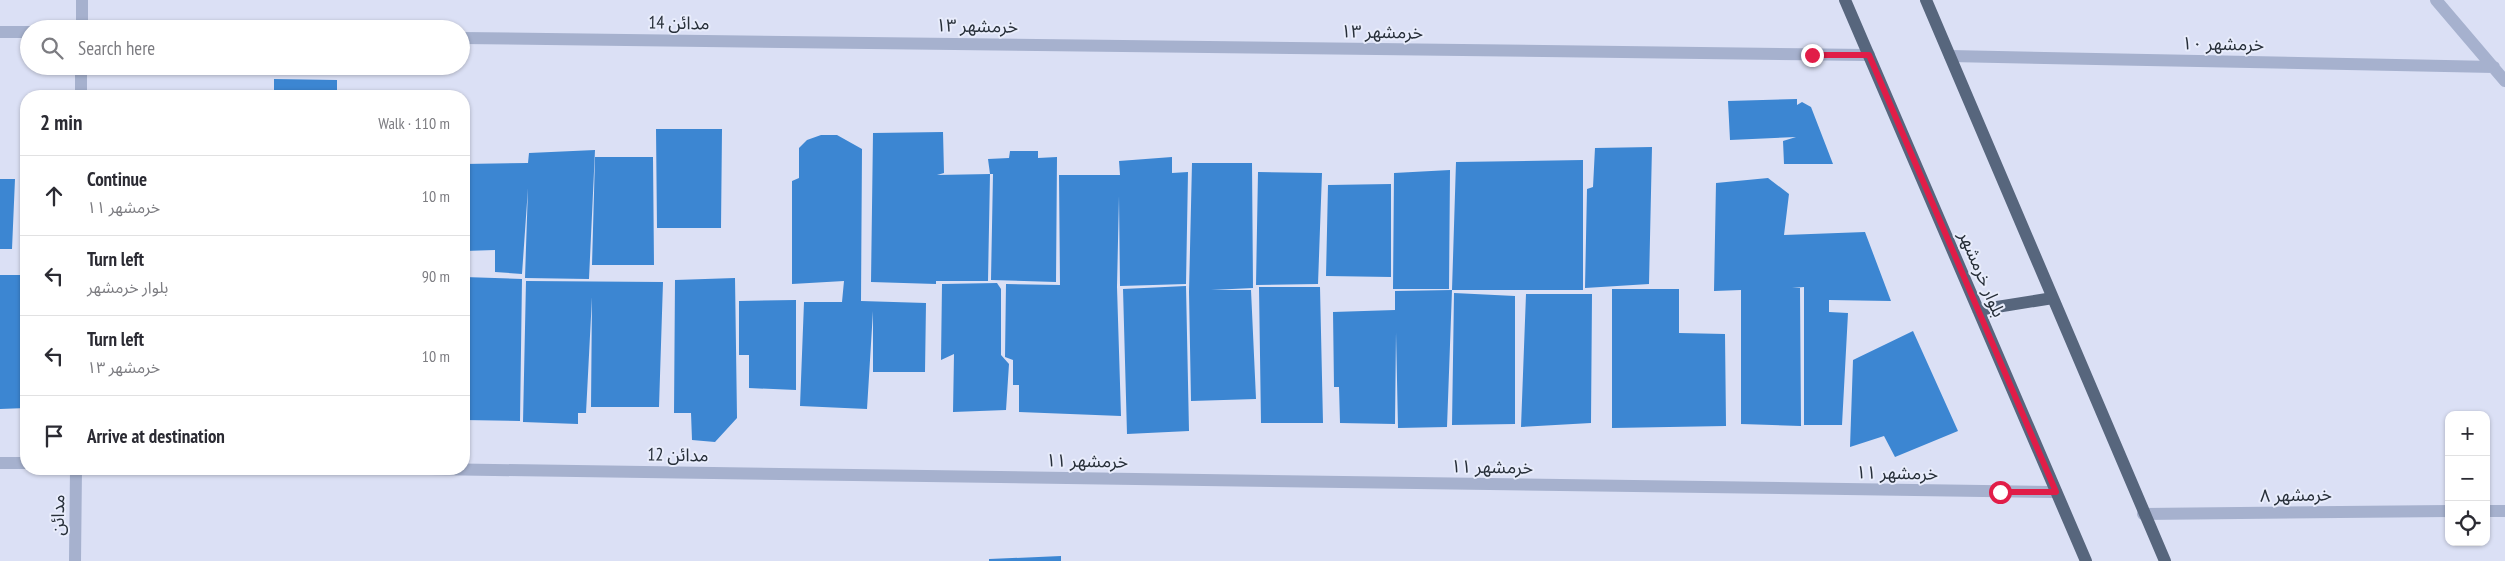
<!DOCTYPE html>
<meta charset="utf-8">
<style>
:root{--surface:#fff;--page:#f7f7f7;--text:#2b2b33;--muted:#7c7c81;--line:#e1e1e2}
body{margin:0;font-family:"PT Sans Narrow","Noto Sans Arabic",sans-serif;background:var(--page);color:var(--text)}
.controls{position:absolute;right:15px;bottom:15px;display:grid;overflow:hidden;border-radius:10px;box-shadow:0 1px 4px #0004}
.controls button{width:45px;height:45px;display:grid;place-items:center;padding:0;border:0;border-bottom:1px solid var(--line);background:var(--surface);color:var(--text);font:25px sans-serif}
.stop{position:absolute;width:15px;height:15px;margin:-11px;border:4px solid #e11d48;border-radius:50%;background:#fff}
.stop.end{background:#e11d48;border-color:#fff;box-shadow:0 1px 5px #0008}
.list{margin:0;padding:0;list-style:none}
h2{display:flex;justify-content:space-between;align-items:center;height:65px;margin:0;padding:0 20px;font-size:21px}
h2 small{font-size:16px;font-weight:400;color:var(--muted)}
.list li{display:grid;grid-template-columns:32px 1fr auto;gap:15px;align-items:center;box-sizing:border-box;height:80px;padding:0 20px;border-top:1px solid var(--line)}
.list b{display:block;font-size:19px;white-space:nowrap}
.list p{margin:0;font-size:16px;white-space:nowrap;color:var(--muted)}
.list em{font-size:16px;font-style:normal;color:var(--muted)}
.icon{flex:none;width:28px;height:28px;fill:none;stroke:currentColor;stroke-width:2;stroke-linecap:round;stroke-linejoin:round}
.map{position:relative;flex:none;width:2505px;height:561px;overflow:hidden}
.search{position:absolute;background:var(--surface);box-shadow:0 1px 4px #0004;left:20px;top:20px;width:450px;height:55px;display:flex;align-items:center;gap:12px;box-sizing:border-box;padding:0 18px;border-radius:28px;color:var(--muted);font-size:19px}
.panel{position:absolute;background:var(--surface);box-shadow:0 1px 4px #0004;left:20px;top:90px;width:450px;height:385px;border-radius:20px}
.map>svg:first-child{display:block}
.building{fill:#3c86d2}
.lines{fill:none;stroke-linecap:round;stroke-linejoin:round}
.minor{stroke:#a6b1ce;stroke-width:12}
.major{stroke:#57667d;stroke-width:12}
.route{stroke:#e11d48;stroke-width:6}
.labels{text-anchor:middle;stroke-width:4;stroke-linejoin:round;paint-order:stroke}
.street-label{font-size:18px;fill:#272f39;stroke:#e8ecfb}
</style>
<div class="map">
<svg width="2505" height="561" viewBox="0 0 2505 561">
<rect width="100%" height="100%" fill="#dbe0f5"/>
<path class="building" d="M274,79L337,80V96H274Z
M1797,99V105L1802,102L1811,107L1833,164H1784L1783,141L1796,137L1730,140L1728,101Z
M656,129H722L721,228H657Z
M943,132L944,173L937,175L990,174L988,281H936V284L871,282L873,133Z
M821,135H837L862,149L861,301L926,303L925,372H873V311L867,409L800,406L804,302H842L844,281L792,284V181L799,178V148L807,140Z
M1652,147L1649,284L1585,288L1587,189L1593,187L1595,148Z
M595,150L589,279L525,278L528,188L522,274L495,272V250L464,251V164L528,163L529,153Z
M1010,151H1038V158L1057,157L1056,282L991,280L993,174H990L988,159L1009,158Z
M595,157H653L654,265H592Z
M1172,157V173L1188,172L1186,284L1120,286L1119,196L1117,287L1121,416L1019,412V385H1013V360L1005,357L1006,284L1060,285L1059,175H1120L1119,161Z
M1583,160V290H1452L1447,427L1398,428L1396,332L1395,424L1340,423L1339,387H1334L1333,312L1395,310V291L1452,290L1456,162Z
M1192,163H1252L1253,288L1211,290H1251L1256,399L1191,401L1189,292Z
M1450,170L1449,289H1393L1394,173Z
M1258,172L1322,173L1318,284L1256,285Z
M1768,178L1789,194L1784,235L1865,232L1891,301L1829,300V312L1848,313L1842,425H1804V287L1792,288H1800L1801,426L1741,424V290L1714,291L1716,183Z
M0,179H15L12,249H0Z
M1391,184V277L1326,276L1328,185Z
M0,275H26V408L0,409Z
M464,277L522,279L520,421L464,420Z
M735,278L737,418L715,442L692,440L691,413H674L675,280Z
M526,281L663,282L659,407H591L592,297L586,413H578V424L523,422Z
M997,283L1001,289V355L1009,364L1006,410L953,412L954,354L941,360L942,284Z
M1186,286L1189,431L1127,434L1123,289Z
M1259,287H1320L1323,423H1261Z
M1612,289H1679V333L1725,334L1726,426L1612,428Z
M1454,293L1515,296V424L1452,425Z
M1526,294H1592L1591,423L1521,427Z
M796,300V390L749,388V355H739V301Z
M1913,331L1958,431L1895,457L1884,436L1850,447L1853,360Z
M1061,556V561H989V559Z"/>
<g class="lines">
<path class="minor" d="M2436,0L2505,81
M82,29V0
M0,32H29
M461,38L1869,55
M1950,56L2494,67
M81,96V66
M0,463H26
M429,469L2056,492
M2486,511H2505
M2143,514L2449,511
M75,561L76,469"/>
<path class="major" d="M1845,0L2086,561
M1926,0L2165,561
M1978,310L2053,298"/>
</g>
<g class="lines">
<path class="route" d="M1812,55H1869L2056,492H2000"/>
</g>
<g class="labels">
<g class="street-label">
<text transform="translate(679 23) rotate(1)" y="6">مدائن 14</text>
<text transform="translate(977 26) rotate(1)" y="6">خرمشهر ۱۳</text>
<text transform="translate(1382 32) rotate(1)" y="6">خرمشهر ۱۳</text>
<text transform="translate(2223 44) rotate(1)" y="6">خرمشهر ۱۰</text>
<text transform="translate(1982 274) rotate(67)" y="6">بلوار خرمشهر</text>
<text transform="translate(678 455) rotate(1)" y="6">مدائن 12</text>
<text transform="translate(1087 461) rotate(1)" y="6">خرمشهر ۱۱</text>
<text transform="translate(1492 467) rotate(1)" y="6">خرمشهر ۱۱</text>
<text transform="translate(1897 473) rotate(1)" y="6">خرمشهر ۱۱</text>
<text transform="translate(2296 495) rotate(-1)" y="6">خرمشهر ۸</text>
<text transform="translate(58 515) rotate(-89)" y="6">مدائن</text>
</g>
</g>
</svg>
<div class="controls">
<button>+</button>
<button>−</button>
<button><svg class="icon" aria-label="locate" viewBox="0 0 24 24"><circle cx="12" cy="12" r="6"/><path d="M12 2v4M12 18v4M2 12h4M18 12h4"/></svg></button>
</div>
<div class="stop" style="left:2000px;top:492px"></div>
<div class="stop end" style="left:1812px;top:55px"></div>
<div class="search"><svg class="icon" aria-label="search" viewBox="0 0 24 24"><circle cx="10" cy="10" r="6"/><path d="M15 15l6 6"/></svg>Search here</div>
<section class="panel">
<h2>2 min<small>Walk · 110 m</small></h2>
<ul class="list">
<li><svg class="icon" aria-label="ahead" viewBox="0 0 24 24"><path d="M12 20V5M6 11l6-6 6 6"/></svg><div><b>Continue</b><p>خرمشهر ۱۱</p></div><em>10 m</em></li>
<li><svg class="icon" aria-label="left" viewBox="0 0 24 24"><path d="M17 20v-9H6M10 6l-5 5 5 5"/></svg><div><b>Turn left</b><p>بلوار خرمشهر</p></div><em>90 m</em></li>
<li><svg class="icon" aria-label="left" viewBox="0 0 24 24"><path d="M17 20v-9H6M10 6l-5 5 5 5"/></svg><div><b>Turn left</b><p>خرمشهر ۱۳</p></div><em>10 m</em></li>
<li><svg class="icon" aria-label="arrive" viewBox="0 0 24 24"><path d="M6 21V4h12l-3 4 3 4H6"/></svg><div><b>Arrive at destination</b></div></li>
</ul>
</section>
</div>
